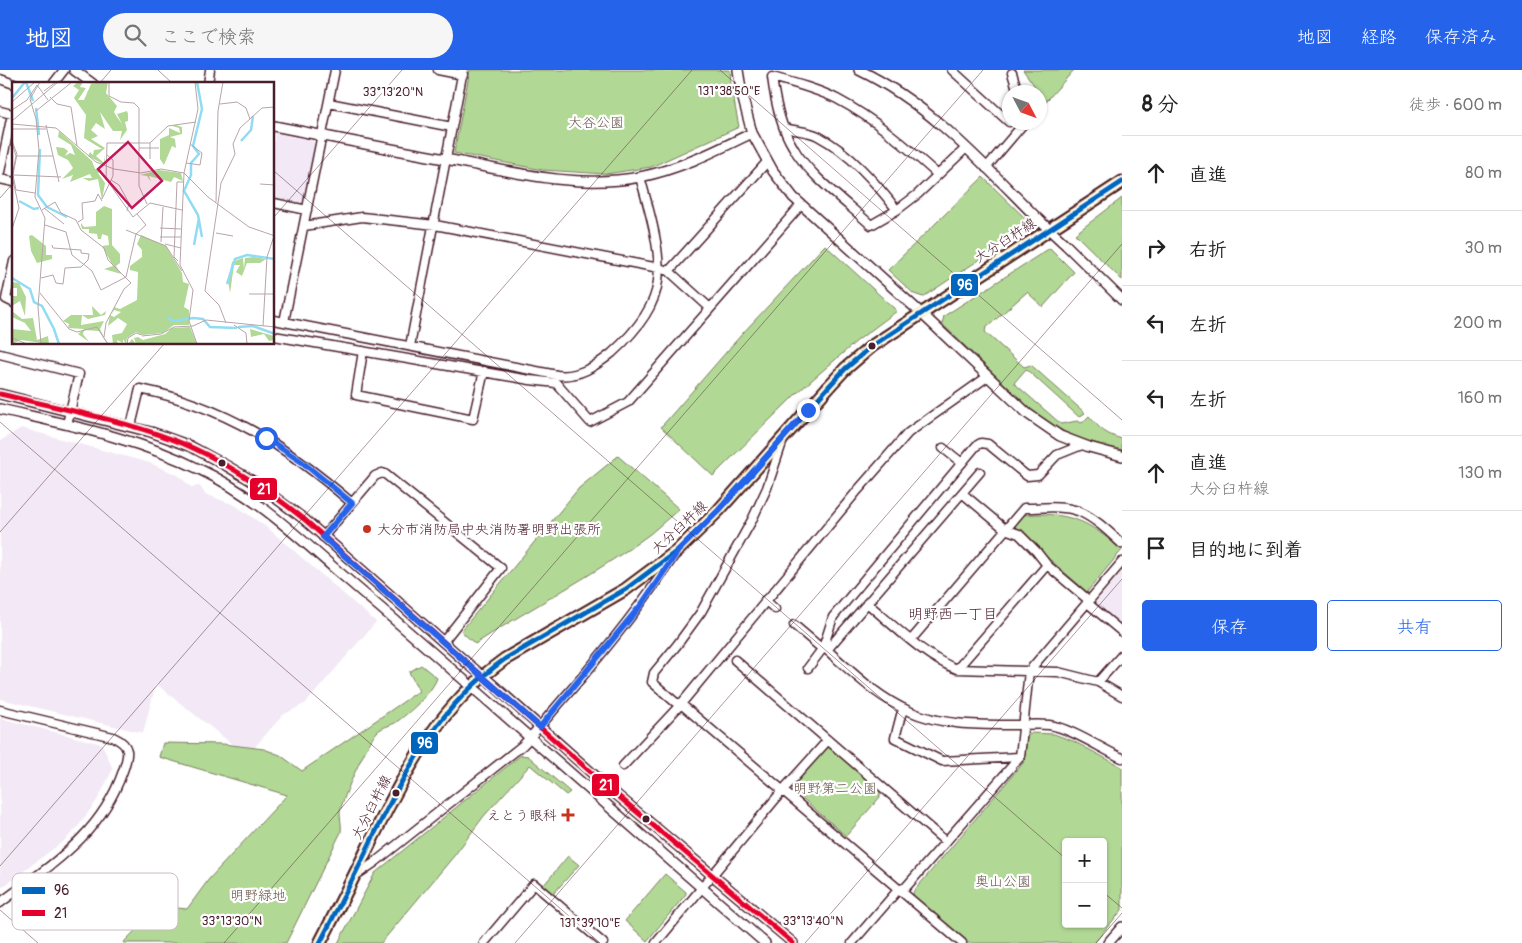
<!DOCTYPE html>
<html lang="ja">
<meta charset="utf-8">
<style>
:root{--surface:#fff;--page:#f6f6f6;--text:#222;--muted:#767676;--line:#e0e0e0;--accent:#2563eb}
body{margin:0;font-family:Pangolin,"Klee One",sans-serif;background:var(--page);color:var(--text)}
.controls{position:absolute;right:15px;bottom:15px;display:grid;overflow:hidden;border-radius:5px;box-shadow:0 1px 4px #0004}
.controls button{width:45px;height:45px;display:grid;place-items:center;padding:0;border:0;border-bottom:1px solid var(--line);background:var(--surface);color:var(--text);font:25px sans-serif}
.compass{position:absolute;left:1002px;top:15px;width:45px;height:45px;border-radius:50%;background:var(--surface);box-shadow:0 1px 4px #0004;rotate:131deg}
.stop{position:absolute;width:15px;height:15px;margin:-11px;border:4px solid #2563eb;border-radius:50%;background:#fff}
.stop.end{background:#2563eb;border-color:#fff;box-shadow:0 1px 5px #0008}
.list{margin:0;padding:0;list-style:none}
h2{display:flex;justify-content:space-between;align-items:center;height:65px;margin:0;padding:0 20px;font-size:21px}
h2 small{font-size:16px;font-weight:400;color:var(--muted)}
.list li{display:grid;grid-template-columns:32px 1fr auto;gap:15px;align-items:center;box-sizing:border-box;height:75px;padding:0 20px;border-top:1px solid var(--line)}
.list b{display:block;font-size:19px;white-space:nowrap}
.list p{margin:0;font-size:16px;white-space:nowrap;color:var(--muted)}
.list em{font-size:16px;font-style:normal;color:var(--muted)}
.actions{display:flex;gap:10px;padding:15px 20px}
.actions a{flex:1;padding:11px 0;border:1px solid var(--accent);border-radius:5px;text-align:center;font-size:18px;color:var(--accent)}
.actions .main{background:var(--accent);color:#fff}
.icon{flex:none;width:28px;height:28px;fill:none;stroke:currentColor;stroke-width:2;stroke-linecap:round;stroke-linejoin:round}
.map{position:relative;flex:none;width:1122px;height:873px;overflow:hidden}
header{display:flex;align-items:center;gap:30px;box-sizing:border-box;height:70px;padding:0 25px;background:var(--accent);color:#fff}
header strong{font-size:24px}
nav{display:flex;gap:28px;margin-inline-start:auto;font-size:18px}
.search{width:350px;height:45px;background:var(--page);display:flex;align-items:center;gap:12px;box-sizing:border-box;padding:0 18px;border-radius:28px;color:var(--muted);font-size:19px}
main{display:flex}
aside{flex:1;background:var(--surface)}
.map>svg:first-child{display:block}
.built{fill:#f3e9f6}
.green{fill:#b1d995;stroke:#7e7c60;fill-rule:evenodd}
.lines{fill:none;stroke-linecap:round;stroke-linejoin:round}
.minor-casing{stroke:#4a1f2b;stroke-width:11}
.tertiary-casing{stroke:#4a1f2b;stroke-width:12}
.primary-casing{stroke:#4a1f2b;stroke-width:15}
.minor{stroke:#fff;stroke-width:8}
.tertiary{stroke:#fff;stroke-width:9}
.primary{stroke:#fbdf96;stroke-width:11}
.tertiary-bridge-casing{stroke:#4a1f2b;stroke-width:12;stroke-linecap:butt}
.tertiary-bridge{stroke:#fff;stroke-width:9}
.bus-1-casing{stroke:#fff;stroke-width:9}
.bus-2-casing{stroke:#fff;stroke-width:9}
.bus-1{stroke:#0065bd;stroke-width:5}
.bus-2{stroke:#e4002b;stroke-width:5}
.route{stroke:#2563eb;stroke-width:6}
.ticks{fill:none;stroke:#4a1f2b;stroke-width:1;stroke-opacity:0.45}
.bus-dot{fill:#4a1f2b;stroke:#fff;stroke-width:2}
.poi-dot{fill:#c8321e;stroke:#fff;stroke-width:2}
.labels{text-anchor:middle;stroke-width:4.5;stroke-linejoin:round;paint-order:stroke}
.park-label{font-size:14px;fill:#69574b;stroke:#fff}
.street-label{font-size:14px;fill:#4a1f2b;stroke:#fff}
.poi-label{font-size:14px;fill:#4a1f2b;stroke:#fff;text-anchor:start}
.neighbourhood-label{font-size:15px;fill:#4a1f2b;stroke:#fff}
.inset-river{fill:none;stroke:#91dcf2;stroke-width:2.5}
.inset-road{fill:none;stroke:#b7a5aa;stroke-width:1}
.view{fill:#c2185b;fill-opacity:0.15;stroke:#c2185b;stroke-width:2.5}
.inset-edge{fill:none;stroke:#4a1f2b;stroke-width:2.5}
.key{fill:#fff;stroke:#c9bcbf;stroke-width:1}
.key-label{font-size:14px;fill:#4a1f2b}
.ticks-label{font-size:12px;text-anchor:middle;fill:#4a1f2b;stroke:#fff;stroke-width:4.5;stroke-linejoin:round;paint-order:stroke}
.line-badge{stroke:#fff;stroke-width:2}
.badge-label{font-size:14px;text-anchor:middle;font-weight:bold;fill:#fff}
</style>
<header>
<strong>地図</strong>
<div class="search"><svg class="icon" aria-label="search" viewBox="0 0 24 24"><circle cx="10" cy="10" r="6"/><path d="M15 15l6 6"/></svg>ここで検索</div>
<nav><a>地図</a><a>経路</a><a>保存済み</a></nav>
</header>
<main>
<div class="map">
<svg width="1122" height="873" viewBox="0 0 1122 873">
<rect width="100%" height="100%" fill="#fff"/>
<filter id="ink" filterUnits="userSpaceOnUse"><feTurbulence type="fractalNoise" baseFrequency=".02" numOctaves="2"/><feDisplacementMap in="SourceGraphic" scale="10" xChannelSelector="R" yChannelSelector="G"/><feConvolveMatrix kernelMatrix="1 2 1 2 8 2 1 2 1" color-interpolation-filters="sRGB"/></filter>
<g filter="url(#ink)">
<path class="built" d="M274,63L310,70L313,71L315,75L305,131L301,134L274,128Z
M21,358L150,393L178,405L191,417L200,416L205,424L235,435L269,459L376,552L306,633L283,645L247,686L156,614L143,663L0,629V371Z
M1122,501V560L1093,536Z
M0,648L102,674L113,699L98,729L77,758L65,770L0,819Z"/>
<path class="green" d="M470,0H730L731,15L739,57L651,97L606,104L543,100L454,83Z
M1023,0H1074L1040,38V22H1034V15Z
M983,107L1032,155L923,227L914,224L888,200Z
M1122,128V210L1075,164Z
M825,175L897,241L858,270L797,323L713,406L661,357L742,264Z
M1050,178L1074,202L1043,237L1027,222L986,258L985,262L1024,297L1031,295L1085,343L1079,347L1026,299L1014,313L1061,354L1077,351L1082,353L1089,346C1101,360 1105,364 1122,369V380C1087,372 1065,365 1036,344L942,254L944,246Z
M618,386L679,439C669,447 660,456 650,464C595,505 533,536 475,574L461,561L579,418Z
M1038,444C1079,445 1092,455 1122,480L1087,522L1015,459L1016,451L1022,445Z
M421,595L437,608C432,623 408,644 395,653C389,656 382,657 377,662C368,671 341,730 340,743C340,749 342,755 341,762L286,873H123L159,836L187,839L209,809L287,725L159,687L163,673L223,674L264,679L280,685L302,701L419,621L409,602Z
M1030,663L1054,664L1073,671L1122,697V840L1094,873H962L914,829L913,822L1024,692L1027,666ZM1066,772H1103V854H1066Z
M828,675L880,720V727L846,766L793,720L794,712Z
M521,685L528,686L570,722L566,725L530,695L484,746L454,786L381,873H338L375,803Z
M568,786L579,795L553,824L543,816Z
M665,804L686,822V824L647,871L625,851Z"/>
<g class="lines">
<defs>
<path id="minor" d="M438,0L463,5
M952,0L1009,52
M1012,3L1018,22
M0,9L14,14
M53,14L64,0
M208,14L210,0
M329,33L452,57
M0,41L12,44L0,102
M785,58C795,61 809,61 818,66C850,83 875,112 897,140
M986,98L1025,52
M938,105C907,77 875,49 837,29C817,19 794,13 772,7C775,31 780,56 793,77C808,105 847,133 871,155L897,140L918,124L966,78
M0,109L14,112
M274,133L307,140
M304,156L362,147L435,155L659,198L669,201L710,238
M14,191L6,229L14,233
M669,201L767,92
M274,250L557,305C578,308 596,296 612,283C632,265 655,239 658,211C662,181 648,136 640,107
M284,252L335,0
M274,266L530,310L556,313L590,352L628,332L801,135
M410,276L463,0
M363,281L356,325L473,349L484,301
M0,284L79,304L67,354
M131,356L140,319C225,336 287,377 352,433
M783,370L767,418L752,450L701,542L677,575L654,603L652,612L675,632L681,634L962,873
M943,378L962,393
M962,423L1005,459L1019,464L1036,481L1047,495L1086,528L1091,536L1122,562
M323,467L375,406L382,403L385,404L501,498L443,572
M765,530L775,539
M867,533C892,554 926,588 957,599L1058,602L1098,612L1122,626
M794,555L820,577L827,580C852,602 877,627 909,641C942,656 980,655 1015,655C1026,655 1038,654 1049,655C1070,658 1102,679 1122,688
M911,570L1024,438C1041,438 1062,435 1078,441C1095,448 1109,462 1122,474
M827,580L980,402
M735,590L946,772
M808,598L823,578L833,547L976,376L981,373L988,374L1027,406L1038,405L1057,385L1082,375
M957,599L1047,495
M1098,612L1122,585
M904,639L901,645L895,668L942,691L1020,687
M0,640L113,667C131,675 129,684 123,701C101,765 52,794 0,833
M623,696L681,634L858,420L908,363L987,307
M355,806L374,793L523,675C540,657 555,638 571,620C608,577 643,533 674,486
M484,873L534,814L603,873
M656,873L783,720L828,670
M852,873L898,820L906,817L1020,687L1029,601L1122,492"/>
<path id="tertiary" d="M74,0L93,14
M738,0L742,25L752,63L773,101L793,127L921,243L1028,344L1060,366L1089,377L1122,386
M859,0C930,34 984,95 1039,150
M274,56C334,68 395,80 456,91C517,103 578,119 640,107C680,99 715,81 752,63
M1066,175L1122,230
M0,324L151,362L190,376L227,396L254,412L304,449L467,593
M0,339C68,355 137,368 199,399C250,423 291,460 333,497C375,533 416,568 457,604
M492,614L611,720L793,873
M479,623L765,873
M1108,873L1122,857"/>
<path id="primary" d="M320,873C338,838 356,803 373,767C408,697 439,636 505,589L626,519L677,481L719,440L831,314L845,299L872,276L1122,112"/>
</defs>
<use href="#minor" class="minor-casing"/>
<use href="#tertiary" class="tertiary-casing"/>
<use href="#primary" class="primary-casing"/>
<use href="#minor" class="minor"/>
<use href="#tertiary" class="tertiary"/>
<use href="#primary" class="primary"/>
<defs>
<path id="tertiary-bridge" d="M1039,150L1066,175
M467,593L492,614
M457,604L479,623"/>
</defs>
<use href="#tertiary-bridge" class="tertiary-bridge-casing"/>
<use href="#tertiary-bridge" class="tertiary-bridge"/>
<defs>
<path id="bus-1" d="M320,873C338,838 356,803 373,767C408,697 439,636 505,589L626,519L677,481L719,440L831,314L845,299L872,276L1122,112"/>
<path id="bus-2" d="M0,324C58,338 118,349 174,370C221,388 265,418 304,449L611,720L793,873"/>
</defs>
<use href="#bus-1" class="bus-1-casing"/>
<use href="#bus-2" class="bus-2-casing"/>
<use href="#bus-1" class="bus-1"/>
<use href="#bus-2" class="bus-2"/>
</g>
</g>
<g class="lines" filter="url(#ink)">
<path class="route" d="M266,368L302,392L352,433L323,467L540,657L642,534L678,481L719,440L808,340"/>
</g>
<path class="ticks" d="M158,0L173,14M720,0L1122,350M99,14L111,0M274,101L1066,789M0,128L14,112M274,147L402,0M0,352L600,873M0,462L164,274M0,796L692,0M1103,822L1122,838M0,840L38,873M224,873L983,0M515,873L1122,174M805,873L1122,509M1096,873L1122,843"/>
<g class="bus-dot">
<circle cx="872" cy="276" r="4.5"/>
<circle cx="222" cy="393" r="4.5"/>
<circle cx="396" cy="723" r="4.5"/>
<circle cx="646" cy="749" r="4.5"/>
</g>
<g class="poi-dot">
<circle cx="367" cy="459" r="5"/>
<path d="M565.5 737.5h5v5h5v5h-5v5h-5v-5h-5v-5h5z"/>
</g>
<g class="labels">
<g class="park-label">
<text x="596" y="57">大谷公園</text>
<text x="835" y="723">明野第二公園</text>
<text x="1003" y="816">奥山公園</text>
<text x="258" y="830">明野緑地</text>
</g>
<g class="street-label">
<text transform="translate(1005 170) rotate(-33)" y="5">大分臼杵線</text>
<text transform="translate(679 457) rotate(-43)" y="5">大分臼杵線</text>
<text transform="translate(371 737) rotate(-63)" y="5">大分臼杵線</text>
</g>
<g class="poi-label">
<text x="377" y="464">大分市消防局中央消防署明野出張所</text>
<text x="557" y="750" text-anchor="end">えとう眼科</text>
</g>
<g class="neighbourhood-label">
<text x="953" y="549">明野西一丁目</text>
</g>
</g>
<g transform="translate(12 12)">
<rect width="262" height="262" fill="#fff"/>
<path d="M66,0H71L68,5L74,6L66,18H72L79,2H73L96,0L94,11L105,24L102,30L105,35L110,42L105,32L115,29L116,32V39L113,40L115,48L108,58L110,49H101L88,30L93,47L84,41L79,48L86,54L79,57L93,66L84,74L92,81L93,73V83L76,74L78,70L81,73L82,68L90,67L72,56L74,33L62,16L67,8L61,4ZM164,43L170,45V52L158,55L163,57L164,66L160,64L152,83L148,77V57L157,53V46L168,51L167,46L160,44ZM47,49L80,79L83,87L90,88L86,91L93,101L90,118L86,97L77,99L71,96H80L78,92L58,100L61,93L50,97L61,86L56,78L46,73L44,65L52,66L56,69L53,74L58,71L63,73L59,63L46,55ZM147,88L169,91L171,99L162,95L159,100L137,94L139,100L135,94L128,93ZM92,124L100,127V163L108,172V181L104,184L109,192L92,187L101,184L90,164L97,163L96,154L90,152L89,157H86L85,152L77,151V147H70L69,143V141L72,145L84,144V130ZM20,153L34,164V173H40V177L25,181L19,169L17,154ZM129,153L154,164L170,191L171,200L177,202L172,225L177,228V243H162L151,251L131,253L124,250L115,256L114,262L111,257V261L105,258L106,262H101L100,253L110,251L115,242L106,236L96,244L98,233L102,235L109,230L102,228L100,233L102,225L108,227L125,218L126,190L118,188V184L130,175V168L125,162ZM242,175L254,177L248,181H235L230,194L224,190L228,183H222L218,211L216,199L220,180L231,176L232,187L233,176ZM0,200L7,201L14,215L13,234L8,219L0,224V214H5V206H0ZM80,224L89,233L94,229L93,233L76,237L70,233L69,243L92,239L88,247L95,262L87,249L72,248L71,252L77,260L66,252L72,247L56,246L57,242L51,239L59,233H81ZM0,229L10,237L21,236L25,258L36,254L37,262L9,258L0,262V247L19,249L13,241L0,235ZM178,245L185,262H116L120,257L124,262L122,256L126,255L131,258L153,252L160,246ZM238,247L262,254V258L257,259L252,252L239,255Z" fill="#b1d995"/>
<path class="inset-river" d="M14,0L21,19M185,0L190,27L181,64L187,72L179,81V93L172,109L186,133L190,155M0,16L13,0M24,26L27,53M229,59L239,48L241,34M28,67L26,113L35,125M7,119L22,127L27,126M35,125L55,135M182,163L187,136M0,196L18,207L22,220L30,224L42,247L47,262M215,202L223,177L235,173L263,177M155,236L162,239L181,236L191,237L198,245L225,246M226,245L241,244L263,252"/>
<path class="inset-road" d="M28,0L18,17L24,37L27,68L23,115L33,136L26,225L29,262M97,0V14L109,20L122,21L127,26V104L135,122M183,0L186,27L172,91L168,183L181,208L177,239L185,262M25,3L36,18M32,9L44,0M38,15L45,22L59,25L65,64M0,20L23,0M208,22L225,20L234,26L238,37M0,28L15,18L25,3M24,29L60,0M0,39L46,0M0,42L44,46L84,80L102,87L129,91L149,87L172,91L196,115L237,145L263,154M34,43L47,100M0,47H34M0,59L5,72L1,93L4,108L23,111M0,61L4,74L0,94L7,126L0,147M138,61V77M127,66H147M5,74H41M174,81L188,83L190,71L178,62M2,93L49,95M99,98L107,103L117,121L115,129M248,102L263,103M90,117L101,94V78L95,73M204,120L206,29L211,0M32,126L52,142M30,128L43,120L49,131L64,138L69,148L92,166L96,178L119,201L112,207L94,241L92,255M170,128L138,121L121,135L94,97L95,61H138L156,44L184,40M66,140L71,137L70,121L83,119L86,112L90,119M33,143L54,150L60,173L80,189L89,208L114,195L124,152L134,143L125,132M148,146L169,147M114,148L154,164L170,189M204,151L221,154M148,155H169M149,160L151,125M153,162L169,166M166,179L162,175L165,100H172M29,196L41,193L44,201L51,202L53,186L69,185L76,178L77,172L69,171V168L41,166L40,163M28,211L57,247L65,250L85,245L96,262M237,212H263M214,241L207,223L193,209L209,101L223,72L221,62L228,46L250,26L263,25M222,243L234,251L235,262M251,244L255,175L262,154M130,254L149,252L162,245L181,244L194,238L263,245M0,256L15,262M115,262L116,256L124,251L130,253"/>
<path class="view" d="M116,60L150,99L120,126L86,87Z"/>
<rect width="262" height="262" class="inset-edge"/>
</g>
<rect x="12" y="803" width="166" height="57" rx="8" class="key"/>
<rect x="22" y="817" width="23" height="7" fill="#0065bd"/>
<rect x="22" y="840" width="23" height="6" fill="#e4002b"/>
<g class="key-label">
<text x="54" y="825">96</text>
<text x="54" y="848">21</text>
</g>
<g class="ticks-label">
<text x="729" y="25">131°38'50"E</text>
<text x="393" y="26">33°13'20"N</text>
<text x="232" y="855">33°13'30"N</text>
<text x="813" y="855">33°13'40"N</text>
<text x="590" y="857">131°39'10"E</text>
</g>
<g class="line-badge">
<rect x="950" y="203" width="29" height="24" rx="5" fill="#0065bd"/>
<rect x="249" y="407" width="29" height="24" rx="5" fill="#e4002b"/>
<rect x="410" y="661" width="29" height="24" rx="5" fill="#0065bd"/>
<rect x="591" y="703" width="29" height="24" rx="5" fill="#e4002b"/>
</g>
<g class="badge-label">
<text x="965" y="220">96</text>
<text x="264" y="424">21</text>
<text x="425" y="678">96</text>
<text x="606" y="720">21</text>
</g>
</svg>
<div class="controls">
<button>+</button>
<button>−</button>
</div>
<svg class="compass" viewBox="-18 -18 36 36"><path d="M0-13l5 13h-10z" fill="#e53935"/><path d="M0 13l5-13h-10z" fill="#767676"/></svg>
<div class="stop" style="left:266px;top:368px"></div>
<div class="stop end" style="left:808px;top:340px"></div>
</div>
<aside>
<h2>8 分<small>徒歩 · 600 m</small></h2>
<ul class="list">
<li><svg class="icon" aria-label="ahead" viewBox="0 0 24 24"><path d="M12 20V5M6 11l6-6 6 6"/></svg><div><b>直進</b></div><em>80 m</em></li>
<li><svg class="icon" aria-label="right" viewBox="0 0 24 24"><path d="M7 20v-9h11M14 6l5 5-5 5"/></svg><div><b>右折</b></div><em>30 m</em></li>
<li><svg class="icon" aria-label="left" viewBox="0 0 24 24"><path d="M17 20v-9H6M10 6l-5 5 5 5"/></svg><div><b>左折</b></div><em>200 m</em></li>
<li><svg class="icon" aria-label="left" viewBox="0 0 24 24"><path d="M17 20v-9H6M10 6l-5 5 5 5"/></svg><div><b>左折</b></div><em>160 m</em></li>
<li><svg class="icon" aria-label="ahead" viewBox="0 0 24 24"><path d="M12 20V5M6 11l6-6 6 6"/></svg><div><b>直進</b><p>大分臼杵線</p></div><em>130 m</em></li>
<li><svg class="icon" aria-label="arrive" viewBox="0 0 24 24"><path d="M6 21V4h12l-3 4 3 4H6"/></svg><div><b>目的地に到着</b></div></li>
</ul>
<div class="actions"><a class="main">保存</a><a>共有</a></div>
</aside>
</main>
